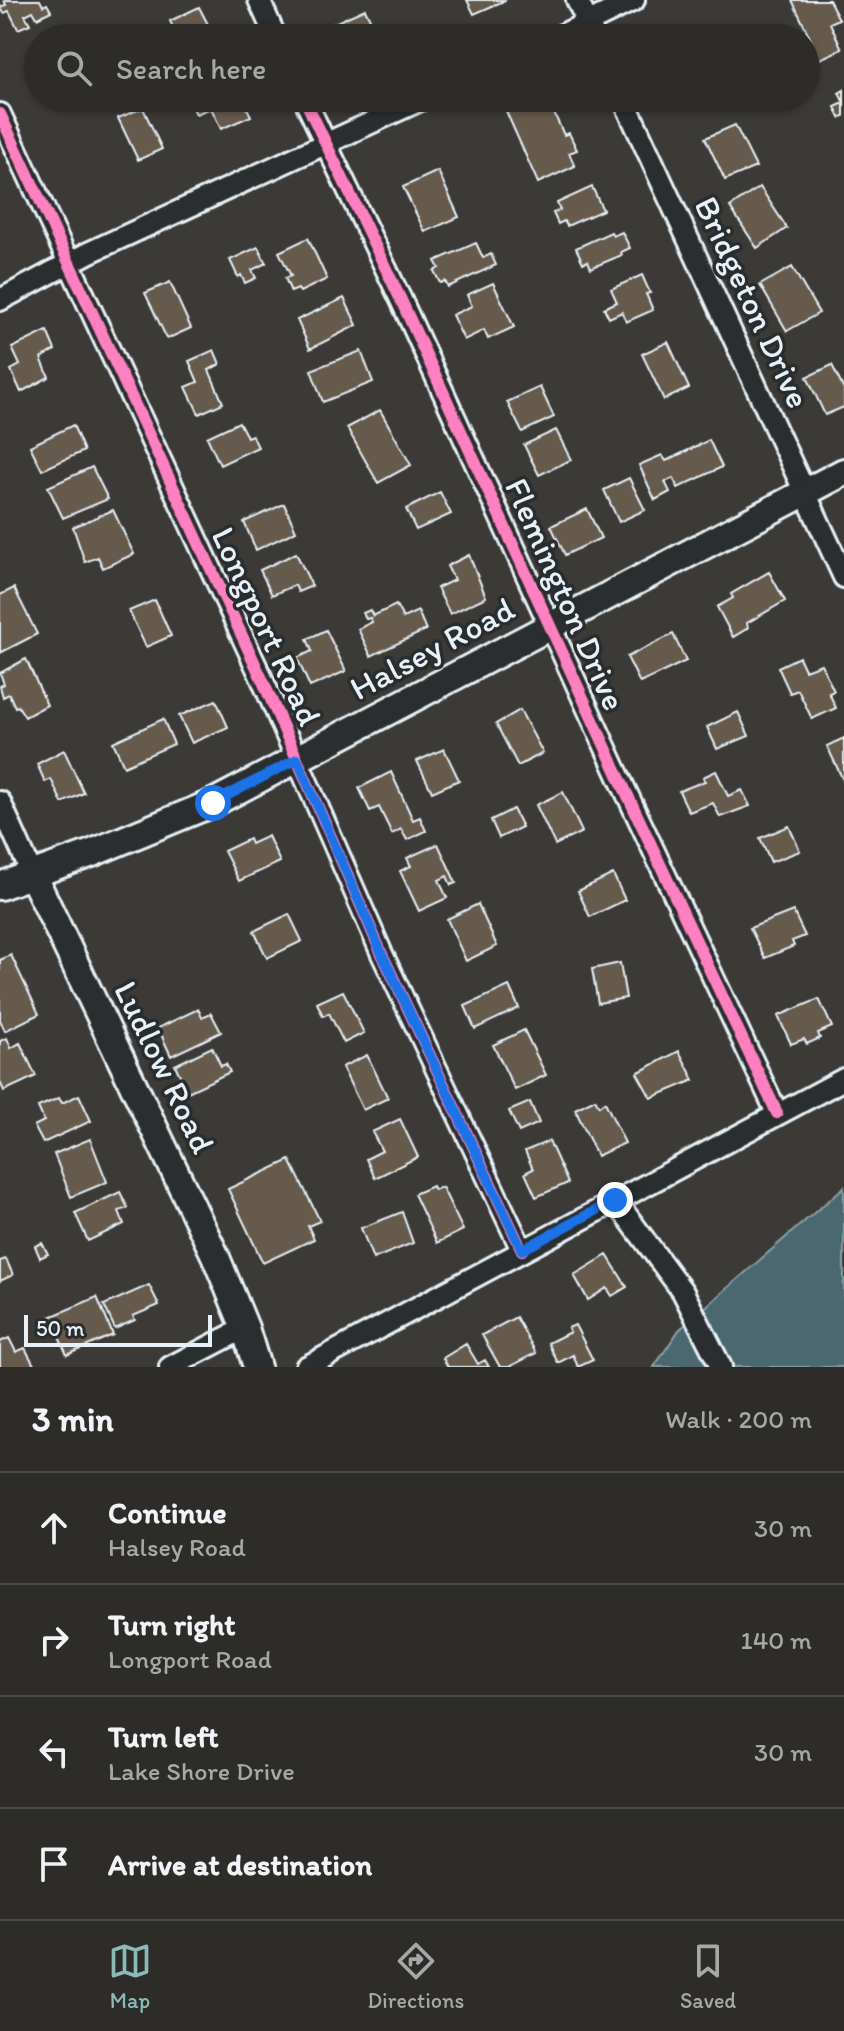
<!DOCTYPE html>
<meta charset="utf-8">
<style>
:root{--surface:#2d2c29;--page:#393835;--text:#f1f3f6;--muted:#a7a7a8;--line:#484846;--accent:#8bbbb9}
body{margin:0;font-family:Itim,sans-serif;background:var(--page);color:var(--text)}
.scale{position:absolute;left:24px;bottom:20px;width:188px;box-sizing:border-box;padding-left:8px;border:4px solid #e8f1f8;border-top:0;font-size:22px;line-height:28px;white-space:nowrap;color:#e8f1f8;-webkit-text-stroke:6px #2a2d2e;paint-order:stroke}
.stop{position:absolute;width:24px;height:24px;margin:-18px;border:6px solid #1a73e8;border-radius:50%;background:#fff}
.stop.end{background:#1a73e8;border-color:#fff;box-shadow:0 2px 8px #0008}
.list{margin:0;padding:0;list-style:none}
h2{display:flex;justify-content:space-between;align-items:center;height:104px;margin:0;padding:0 32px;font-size:34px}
h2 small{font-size:26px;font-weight:400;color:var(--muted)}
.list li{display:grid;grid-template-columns:52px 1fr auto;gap:24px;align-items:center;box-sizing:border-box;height:112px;padding:0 32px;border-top:2px solid var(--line)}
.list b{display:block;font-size:30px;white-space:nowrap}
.list p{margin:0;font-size:26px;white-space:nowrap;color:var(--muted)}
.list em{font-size:26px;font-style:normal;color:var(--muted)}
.icon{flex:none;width:44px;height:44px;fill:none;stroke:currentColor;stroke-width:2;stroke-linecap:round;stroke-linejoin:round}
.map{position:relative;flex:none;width:844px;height:1367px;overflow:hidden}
.search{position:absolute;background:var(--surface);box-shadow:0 2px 6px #0004;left:24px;right:24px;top:24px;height:88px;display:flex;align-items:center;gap:20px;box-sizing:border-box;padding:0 28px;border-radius:44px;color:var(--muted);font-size:30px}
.sheet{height:552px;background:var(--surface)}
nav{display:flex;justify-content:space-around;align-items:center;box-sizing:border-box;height:112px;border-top:2px solid var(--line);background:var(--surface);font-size:22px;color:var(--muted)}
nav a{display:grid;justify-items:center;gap:4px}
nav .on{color:var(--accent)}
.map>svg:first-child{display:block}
.water{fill:#4b686f;stroke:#8a9fa6;stroke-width:2}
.building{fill:#665a4d;stroke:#e8f1f8;stroke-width:2}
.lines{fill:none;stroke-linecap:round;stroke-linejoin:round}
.minor-casing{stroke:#e8f1f8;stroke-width:26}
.tertiary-casing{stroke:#e8f1f8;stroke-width:32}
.minor{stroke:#2a2d2e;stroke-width:20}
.tertiary{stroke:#2a2d2e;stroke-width:26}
.cycleway-casing{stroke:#2a2d2e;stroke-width:17}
.cycleway{stroke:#ff80c0;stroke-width:12}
.route{stroke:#1a73e8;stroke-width:10}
.labels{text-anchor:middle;stroke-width:7;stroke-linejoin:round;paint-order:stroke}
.street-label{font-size:34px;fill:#e8f1f8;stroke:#2a2d2e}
</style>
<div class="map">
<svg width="844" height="1367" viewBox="0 0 844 1367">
<rect width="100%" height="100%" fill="#3c3a37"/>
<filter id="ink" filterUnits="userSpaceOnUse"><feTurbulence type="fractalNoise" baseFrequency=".0125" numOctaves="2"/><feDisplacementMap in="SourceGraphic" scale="16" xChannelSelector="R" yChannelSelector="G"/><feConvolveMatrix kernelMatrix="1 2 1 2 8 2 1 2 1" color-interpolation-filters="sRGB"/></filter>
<g filter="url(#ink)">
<path class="water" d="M844,1187V1367H654L679,1330Z"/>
<path class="building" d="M4,0H40L43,6L47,4L51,11L37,18L33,11L25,15L30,24L18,29L9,11L4,13L0,7L6,5Z
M467,0H506L474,14Z
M792,0H829L839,19L830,23L842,49L820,59Z
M199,7L215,38H178L170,21Z
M365,9L379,38H336L330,25Z
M844,90V116L840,118L835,107L844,103L839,93Z
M188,98H242L251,116L221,129L211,108L196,114Z
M529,98H547L564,135L569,133L577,150L569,153L575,166L538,183L505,109Z
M143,108L162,149L138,160L118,118Z
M735,125L756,167L725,180L705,138Z
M438,171L459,217L425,232L403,187Z
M592,187L603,210L567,226L564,221L558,224L553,213L560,210L557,203Z
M760,187L787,228L757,248L730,207Z
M611,232L613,236L622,232L630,248L621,252L622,255L591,268L588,261L583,263L576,248Z
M308,238L327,279L300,292L298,289L291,292L285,278L291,276L279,252Z
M476,243L483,258L491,254L496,265L448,287L445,281L440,283L434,271L439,268L435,261Z
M258,247L266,263L252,270L256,278L245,283L241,275L238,277L230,260Z
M792,267L819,313L787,331L760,285Z
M642,275L650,293L646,294L653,310L626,322L622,312L609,318L604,308L617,302L611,289Z
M170,282L191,328L167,339L145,293Z
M493,283L514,327L488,339L484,330L464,340L452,315L472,306L467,295Z
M344,298L357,325L310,349L297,320Z
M47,331L55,350L41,358L49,377L21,392L11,370L20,365L12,348Z
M668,342L689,388L664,400L642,354Z
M214,350L220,364L209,370L223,403L199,414L186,387L198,382L189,361Z
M361,351L373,382L323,402L311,370Z
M832,365L844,390V407L825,415L807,377Z
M540,387L554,417L522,432L507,402Z
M380,410L411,465L378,483L347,428Z
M239,422L247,437L252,435L258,447L220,465L207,437Z
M73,425L84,451L42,470L30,446Z
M556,430L571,460L539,475L524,445Z
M709,440L722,467L678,488L673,478L665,482L670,492L655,500L639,465L662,455L666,461Z
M92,467L108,499L63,518L48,487Z
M629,478L645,510L619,522L604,490Z
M440,492L451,514L416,530L406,509Z
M284,504L296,531L256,550L244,522Z
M587,509L601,538L565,555L551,526Z
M113,510L134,554L103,568L98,557L85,562L73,527Z
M296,553L312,586L298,592L295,585L272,595L260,570Z
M469,555L486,597L450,614L437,588L454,580L447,566Z
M769,572L785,601L747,623L748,628L733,637L717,607L733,598L731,594Z
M14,588L37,634L0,653V595Z
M155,600L171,636L146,647L129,611Z
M396,605L403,618L418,611L426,630L371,656L358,629L372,622L370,618L366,619L363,613L370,610L373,616Z
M326,630L346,671L310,687L297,658L312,651L307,639Z
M673,634L686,661L640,683L627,657Z
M799,657L805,670L821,664L834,691L829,693L836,708L812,719L798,690L790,693L778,667Z
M26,659L47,705L25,717L18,706L15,707L9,694L3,697L0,686L4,684L0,673Z
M216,700L228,727L192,743L179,716Z
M520,710L543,753L518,766L496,724Z
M738,712L749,736L717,749L707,727Z
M163,719L174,744L124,766L113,742Z
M844,738V782L827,746Z
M444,749L459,780L432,792L417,761Z
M64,750L84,793L62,803L51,779L45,782L37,764Z
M716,771L728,796L742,790L750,806L720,817L713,803L689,812L679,791L705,781L703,777Z
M391,772L413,820L420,817L426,831L407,840L401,829L392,834L379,807L370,811L359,788Z
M563,792L582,832L555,845L536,805Z
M513,809L522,827L499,838L491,820Z
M789,826L800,851L771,862L760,838Z
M268,836L280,862L239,881L224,851L249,839L251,844Z
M438,844L456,883L451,885L447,876L439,880L447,898L419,911L400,871L411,866L407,858Z
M613,874L625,900L590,917L578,891Z
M478,904L497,946L466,961L447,919Z
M793,911L805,936L792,941L794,946L765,958L750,928Z
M289,914L302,941L267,958L254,931Z
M11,955L39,1014L5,1031L0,1020V960Z
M620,963L626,998L598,1003L592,969Z
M509,986L519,1008L475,1029L465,1006Z
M343,991L364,1033L344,1043L329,1013L323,1016L317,1003Z
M819,999L832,1027L818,1033L820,1038L807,1044L804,1039L791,1044L778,1016Z
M198,1009L202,1017L211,1013L221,1032L171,1056L158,1028Z
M524,1030L546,1075L515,1090L493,1045Z
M7,1038L11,1048L20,1043L36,1076L4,1091L0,1082V1041Z
M212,1047L221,1066L226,1064L230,1072L188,1092L175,1065Z
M679,1051L694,1080L651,1098L637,1073Z
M367,1055L388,1098L363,1110L342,1067Z
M79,1095L91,1121L43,1143L34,1126L44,1121L38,1107L59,1098L62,1103Z
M595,1099L599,1106L605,1102L625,1143L597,1156L575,1109Z
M530,1102L539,1123L519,1132L509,1111Z
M400,1119L418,1157L375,1178L366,1159L382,1151L372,1132Z
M90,1139L107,1182L71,1197L54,1154Z
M549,1141L568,1183L536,1197L525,1173L533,1169L525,1151Z
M290,1160L320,1221L308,1226L314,1239L263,1263L228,1189Z
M432,1186L434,1190L442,1187L463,1230L437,1243L414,1194Z
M120,1192L128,1208L119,1211L124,1224L88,1241L75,1213Z
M402,1212L413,1243L373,1259L361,1228Z
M42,1243L48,1254L40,1258L35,1246Z
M607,1255L627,1287L612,1296L607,1288L588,1300L574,1275Z
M6,1259L13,1275L0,1281V1261Z
M149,1285L159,1305L133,1316L135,1320L115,1329L104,1305Z
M97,1297L113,1335L67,1355L50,1317Z
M516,1317L536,1353L509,1367H500L482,1335Z
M575,1325L593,1360L578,1367L573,1355L558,1363L548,1343L570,1332L568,1328Z
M9,1338L16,1352L25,1348L35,1367H0V1342Z
M466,1344L478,1364L485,1360L489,1367H448L443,1358Z"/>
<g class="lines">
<defs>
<path id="minor" d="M259,0L276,38
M577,0L595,38
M556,38L634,0
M304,98L401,300L620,779L777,1113
M623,98L844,577
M0,114L262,679L382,954L522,1250
M0,300L88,253L425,98
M0,802L32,874
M615,1200L683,1292L721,1367
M170,1367L245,1328
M306,1367L844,1079"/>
<path id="tertiary" d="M32,874L215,1255L245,1328L257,1367
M0,886L92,853L213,803L844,472"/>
</defs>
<use href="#minor" class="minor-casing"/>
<use href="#tertiary" class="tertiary-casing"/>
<use href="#minor" class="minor"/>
<use href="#tertiary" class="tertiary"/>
<defs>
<path id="cycleway" d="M304,98L401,300L620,779L777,1113
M0,114L262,679L382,954L522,1250"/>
</defs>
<use href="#cycleway" class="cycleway-casing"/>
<use href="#cycleway" class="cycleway"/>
</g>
</g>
<g class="lines" filter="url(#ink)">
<path class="route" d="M213,803L297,759L382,954L522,1250L615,1200"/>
</g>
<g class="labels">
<g class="street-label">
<text transform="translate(753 302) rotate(65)" y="12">Bridgeton Drive</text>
<text transform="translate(566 594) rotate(66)" y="12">Flemington Drive</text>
<text transform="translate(267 626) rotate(65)" y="12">Longport Road</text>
<text transform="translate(432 648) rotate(-28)" y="12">Halsey Road</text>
<text transform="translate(165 1067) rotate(64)" y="12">Ludlow Road</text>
</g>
</g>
</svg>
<div class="scale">50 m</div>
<div class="stop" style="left:213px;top:803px"></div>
<div class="stop end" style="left:615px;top:1200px"></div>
<div class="search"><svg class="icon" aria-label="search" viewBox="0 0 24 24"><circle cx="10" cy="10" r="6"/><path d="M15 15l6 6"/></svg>Search here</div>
</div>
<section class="sheet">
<h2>3 min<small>Walk · 200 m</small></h2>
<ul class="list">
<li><svg class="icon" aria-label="ahead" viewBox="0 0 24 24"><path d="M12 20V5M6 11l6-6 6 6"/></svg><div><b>Continue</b><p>Halsey Road</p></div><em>30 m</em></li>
<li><svg class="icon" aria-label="right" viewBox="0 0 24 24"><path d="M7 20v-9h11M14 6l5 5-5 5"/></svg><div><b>Turn right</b><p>Longport Road</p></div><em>140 m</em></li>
<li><svg class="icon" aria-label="left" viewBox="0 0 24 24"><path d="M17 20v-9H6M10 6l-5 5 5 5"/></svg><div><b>Turn left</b><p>Lake Shore Drive</p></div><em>30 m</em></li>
<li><svg class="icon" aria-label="arrive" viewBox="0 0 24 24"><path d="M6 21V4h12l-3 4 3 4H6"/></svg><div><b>Arrive at destination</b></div></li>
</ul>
</section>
<nav>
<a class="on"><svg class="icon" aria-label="map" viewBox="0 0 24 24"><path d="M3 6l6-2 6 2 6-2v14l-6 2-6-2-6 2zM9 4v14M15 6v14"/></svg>Map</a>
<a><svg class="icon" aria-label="directions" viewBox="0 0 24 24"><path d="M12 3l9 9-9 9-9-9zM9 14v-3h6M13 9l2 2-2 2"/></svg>Directions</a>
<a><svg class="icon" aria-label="saved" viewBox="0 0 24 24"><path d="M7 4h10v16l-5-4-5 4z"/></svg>Saved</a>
</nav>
